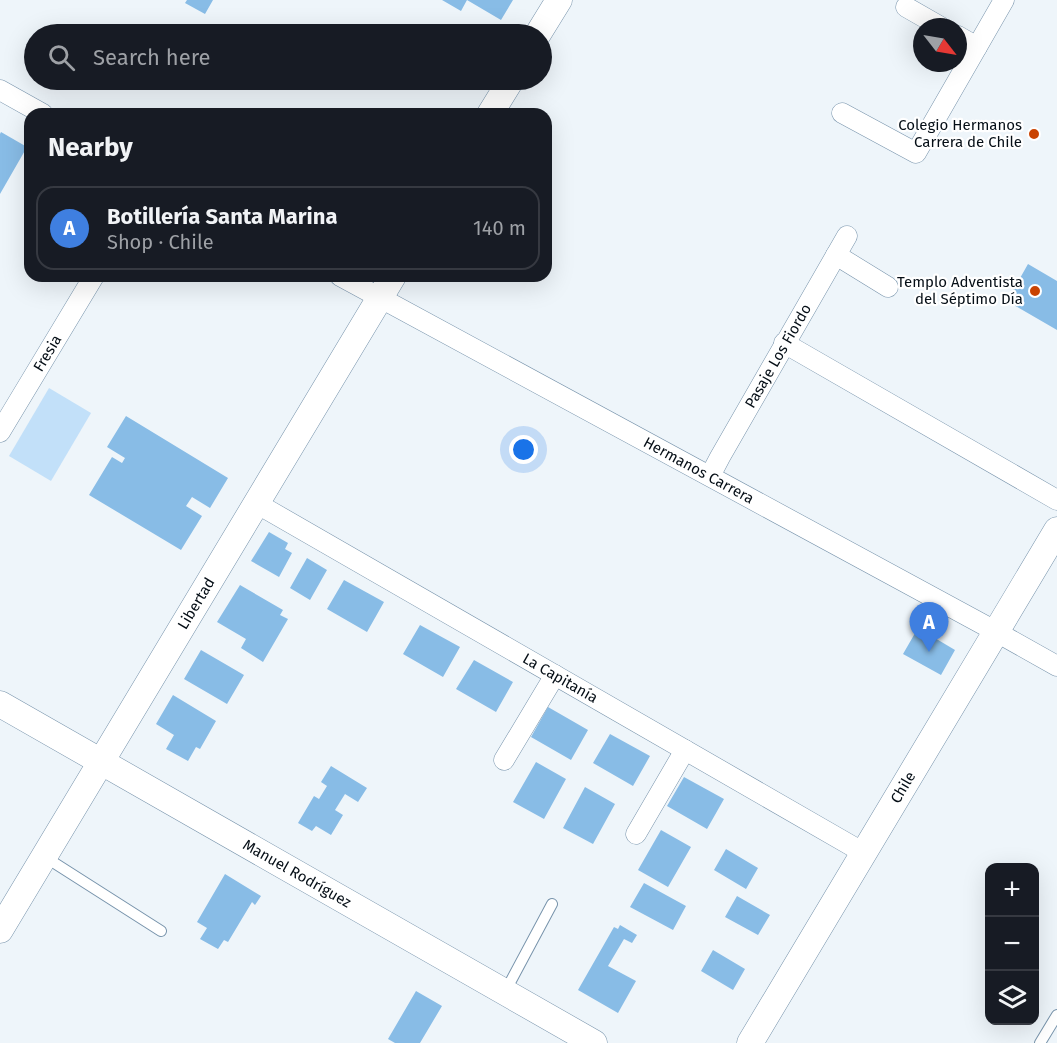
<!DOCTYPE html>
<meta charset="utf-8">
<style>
:root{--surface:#171b24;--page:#20242c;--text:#f1f3f6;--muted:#9ea1a6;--line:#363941;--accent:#c94302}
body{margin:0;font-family:"Fira Sans",sans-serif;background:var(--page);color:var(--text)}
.controls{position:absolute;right:18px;bottom:18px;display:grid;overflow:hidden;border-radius:12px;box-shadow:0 6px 24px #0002}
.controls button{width:54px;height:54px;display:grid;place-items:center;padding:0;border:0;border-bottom:2px solid var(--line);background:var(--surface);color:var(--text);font:30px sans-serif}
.compass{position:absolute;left:913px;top:18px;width:54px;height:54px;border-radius:50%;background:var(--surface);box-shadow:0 6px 24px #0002;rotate:121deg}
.you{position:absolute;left:524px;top:450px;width:21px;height:21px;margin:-15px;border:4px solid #fff;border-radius:50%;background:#1a73e8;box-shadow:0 0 0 9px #1a73e833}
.badge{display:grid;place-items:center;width:39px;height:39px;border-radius:50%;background:var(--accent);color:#fff;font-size:20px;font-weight:700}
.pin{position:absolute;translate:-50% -50px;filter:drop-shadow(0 2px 3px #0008)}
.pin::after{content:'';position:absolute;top:32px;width:21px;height:18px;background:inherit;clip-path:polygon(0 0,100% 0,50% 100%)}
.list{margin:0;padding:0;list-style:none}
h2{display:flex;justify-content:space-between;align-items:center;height:78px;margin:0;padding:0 24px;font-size:26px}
h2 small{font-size:20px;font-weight:400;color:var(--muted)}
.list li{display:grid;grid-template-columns:39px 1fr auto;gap:18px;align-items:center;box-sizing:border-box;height:84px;margin:0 12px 12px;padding:0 12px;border:2px solid var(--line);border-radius:18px}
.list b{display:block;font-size:22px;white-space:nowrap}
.list p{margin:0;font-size:20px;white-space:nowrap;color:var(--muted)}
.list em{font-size:20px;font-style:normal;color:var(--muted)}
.icon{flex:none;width:33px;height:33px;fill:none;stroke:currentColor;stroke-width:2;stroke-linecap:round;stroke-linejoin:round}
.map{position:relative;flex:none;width:1057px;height:1043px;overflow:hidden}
.search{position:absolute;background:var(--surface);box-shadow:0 6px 24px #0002;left:24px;top:24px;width:528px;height:66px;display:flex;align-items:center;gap:15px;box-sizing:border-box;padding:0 21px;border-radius:33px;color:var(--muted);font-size:22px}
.panel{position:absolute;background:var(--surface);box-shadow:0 6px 24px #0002;left:24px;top:108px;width:528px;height:174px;border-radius:18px}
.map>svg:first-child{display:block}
.green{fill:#c2e0f9}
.building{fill:#88bce6}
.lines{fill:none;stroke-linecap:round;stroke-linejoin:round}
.service-casing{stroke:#7793ab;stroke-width:12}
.minor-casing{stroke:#7793ab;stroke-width:21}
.tertiary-casing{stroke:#7793ab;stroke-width:27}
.service{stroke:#fff;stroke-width:10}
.minor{stroke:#fff;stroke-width:20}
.tertiary{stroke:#fff;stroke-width:26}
.poi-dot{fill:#c94302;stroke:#fff;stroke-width:2}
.labels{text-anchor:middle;stroke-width:4.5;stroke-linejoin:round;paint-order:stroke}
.poi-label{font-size:15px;fill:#050e16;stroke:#fff;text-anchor:end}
.street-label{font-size:15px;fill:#050e16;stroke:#fff}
</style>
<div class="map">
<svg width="1057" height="1043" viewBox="0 0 1057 1043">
<rect width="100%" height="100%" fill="#eef5fa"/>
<path class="green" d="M49,388L91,413L51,481L9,456Z"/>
<path class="building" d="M187,0H213L205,14L185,3Z
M442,0H513L501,20L467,0L461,11Z
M1,132L27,147L0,194V134Z
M1028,264L1057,281V330L1007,301Z
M126,416L228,478L210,508L192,497L186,506L202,516L181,550L89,495L112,457L122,463L125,458L107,447Z
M269,532L288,543L285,549L292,553L279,577L251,561Z
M307,558L327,570L310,600L290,588Z
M344,580L384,602L367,632L327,609Z
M240,585L283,610L280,615L288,619L263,662L241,648L246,639L217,622Z
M420,625L460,647L443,677L403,654Z
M918,628L955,650L941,675L903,654Z
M201,650L244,675L227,704L184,679Z
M474,660L513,682L496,712L456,689Z
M173,695L216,721L200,749L196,747L188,761L166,749L174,735L156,724Z
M548,707L588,730L571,760L531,737Z
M610,734L650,756L633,786L593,763Z
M536,762L566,779L544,819L513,802Z
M331,766L367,788L358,802L345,794L335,810L343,815L331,835L316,826L312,831L298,823L314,796L319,799L327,786L321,782Z
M684,777L724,799L707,829L667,806Z
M585,787L615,804L593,844L563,828Z
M661,830L691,847L668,887L638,870Z
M726,849L758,868L746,889L714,870Z
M225,874L261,896L255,905L252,902L228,942L224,940L218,949L200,939L207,928L197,922Z
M644,883L686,906L673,930L630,907Z
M737,896L770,915L758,935L725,917Z
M620,925L637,935L632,943L624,939L608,966L636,981L618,1013L578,990L614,927L618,929Z
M713,950L745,969L733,990L701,971Z
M416,991L442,1006L420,1043H395L388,1039Z"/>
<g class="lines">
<defs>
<path id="service" d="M45,857L161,931
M505,992L552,904
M1040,1043L1057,1015"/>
<g id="minor">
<path d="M906,7L941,27"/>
<path d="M958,36L977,47"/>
<path d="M0,90L43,114"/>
<path d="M842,113L916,153L1004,0"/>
<path d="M836,255L888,287"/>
<path id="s1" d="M340,276L984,625L1057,666"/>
<path d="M784,343L1057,500"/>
<path id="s2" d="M0,432L94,276"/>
<path id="s3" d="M710,476L720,457L847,236"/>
<path id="s4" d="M256,503L864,853"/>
<path d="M504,760L555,675"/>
<path d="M636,834L685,750"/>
</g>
<g id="tertiary">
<path d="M538,34L559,0"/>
<path d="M490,114L511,80"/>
<path id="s5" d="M0,704L594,1043"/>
<path id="s6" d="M0,930L393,276"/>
<path id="s7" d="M750,1043L1057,530"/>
</g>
</defs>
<use href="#service" class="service-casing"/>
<use href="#minor" class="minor-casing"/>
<use href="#tertiary" class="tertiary-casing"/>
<use href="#service" class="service"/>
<use href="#minor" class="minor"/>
<use href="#tertiary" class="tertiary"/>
</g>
<g class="poi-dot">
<circle cx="1034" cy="134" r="6"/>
<circle cx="1035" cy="291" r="6"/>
</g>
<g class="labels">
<g class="poi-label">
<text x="1022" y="130">Colegio Hermanos<tspan x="1022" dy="17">Carrera de Chile</tspan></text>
<text x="1023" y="287">Templo Adventista<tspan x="1023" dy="17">del Séptimo Día</tspan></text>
</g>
<g class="street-label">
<text dy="5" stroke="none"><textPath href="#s2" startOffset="92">Fresia</textPath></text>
<text dy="5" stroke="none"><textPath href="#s3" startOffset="138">Pasaje Los Fiordo</textPath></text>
<text dy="5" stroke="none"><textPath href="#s1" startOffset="408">Hermanos Carrera</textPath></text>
<text dy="5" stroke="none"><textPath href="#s6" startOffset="381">Libertad</textPath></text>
<text dy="5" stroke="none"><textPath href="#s4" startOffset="351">La Capitanía</textPath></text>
<text dy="5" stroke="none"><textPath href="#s7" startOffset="298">Chile</textPath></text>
<text dy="5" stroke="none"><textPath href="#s5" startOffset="342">Manuel Rodríguez</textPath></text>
</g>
</g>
</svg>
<div class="controls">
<button>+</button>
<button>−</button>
<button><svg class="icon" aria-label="layers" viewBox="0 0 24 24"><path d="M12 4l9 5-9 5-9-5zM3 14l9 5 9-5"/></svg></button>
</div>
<svg class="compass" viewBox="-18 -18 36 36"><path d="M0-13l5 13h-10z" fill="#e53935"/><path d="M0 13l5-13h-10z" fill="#9ea1a6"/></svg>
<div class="you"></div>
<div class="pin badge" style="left:929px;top:652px;background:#3f7fe0">A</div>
<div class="search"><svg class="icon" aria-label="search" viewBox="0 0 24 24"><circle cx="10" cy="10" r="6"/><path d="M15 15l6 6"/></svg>Search here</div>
<section class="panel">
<h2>Nearby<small></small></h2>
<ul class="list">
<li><span class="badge" style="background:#3f7fe0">A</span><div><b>Botillería Santa Marina</b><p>Shop · Chile</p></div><em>140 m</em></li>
</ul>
</section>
</div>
